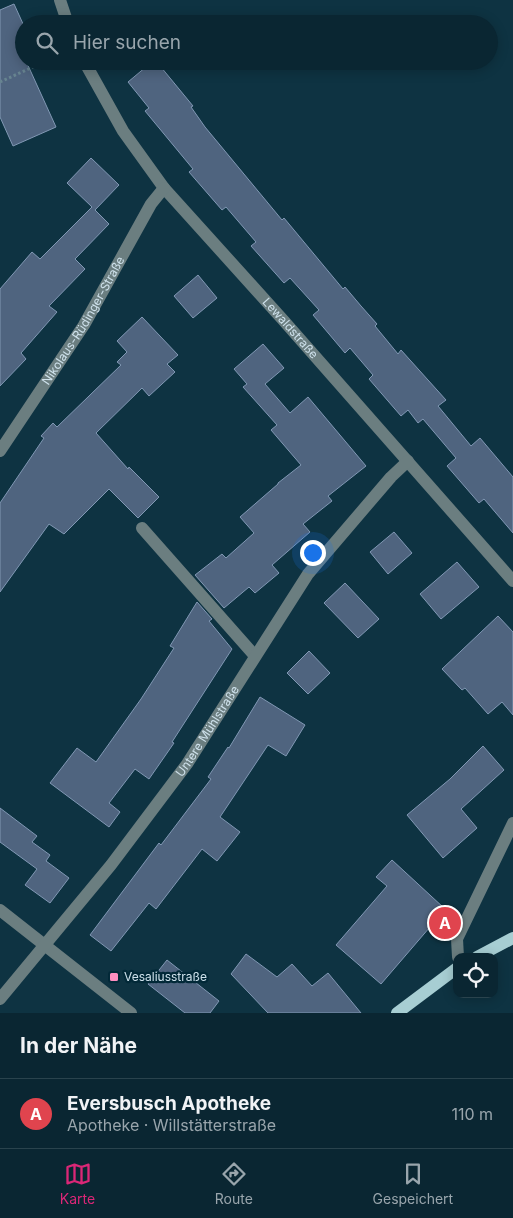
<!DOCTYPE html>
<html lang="de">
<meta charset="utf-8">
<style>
:root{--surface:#0a2632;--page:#18323e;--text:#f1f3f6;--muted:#99a5ac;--line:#2a434d;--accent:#db2777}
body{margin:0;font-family:Inter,sans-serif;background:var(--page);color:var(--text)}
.controls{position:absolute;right:15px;bottom:15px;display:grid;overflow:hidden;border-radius:10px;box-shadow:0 2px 12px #0003}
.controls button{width:45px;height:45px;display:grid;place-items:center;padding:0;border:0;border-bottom:1px solid var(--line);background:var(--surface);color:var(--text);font:25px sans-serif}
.you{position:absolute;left:312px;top:552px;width:18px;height:18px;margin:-12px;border:4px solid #fff;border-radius:50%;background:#1a73e8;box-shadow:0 0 0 8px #1a73e833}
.badge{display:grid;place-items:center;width:32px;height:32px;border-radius:50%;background:var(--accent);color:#fff;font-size:16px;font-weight:700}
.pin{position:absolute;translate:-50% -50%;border:2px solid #fff;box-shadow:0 1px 5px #0006}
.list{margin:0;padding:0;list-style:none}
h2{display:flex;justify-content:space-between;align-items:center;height:65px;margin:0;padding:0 20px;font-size:21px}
h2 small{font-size:16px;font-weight:400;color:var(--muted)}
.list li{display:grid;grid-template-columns:32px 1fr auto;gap:15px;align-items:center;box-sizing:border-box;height:70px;padding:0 20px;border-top:1px solid var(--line)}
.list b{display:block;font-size:19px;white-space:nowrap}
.list p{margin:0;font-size:16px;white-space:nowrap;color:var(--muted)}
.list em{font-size:16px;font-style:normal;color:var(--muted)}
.icon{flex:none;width:28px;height:28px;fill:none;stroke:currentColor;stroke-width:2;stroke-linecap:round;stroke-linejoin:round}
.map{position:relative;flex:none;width:513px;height:1013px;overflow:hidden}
.search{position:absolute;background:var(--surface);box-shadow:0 2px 12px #0003;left:15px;right:15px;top:15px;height:55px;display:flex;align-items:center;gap:12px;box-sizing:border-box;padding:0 18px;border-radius:28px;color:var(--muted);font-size:19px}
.sheet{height:135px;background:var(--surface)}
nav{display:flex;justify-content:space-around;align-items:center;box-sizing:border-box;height:70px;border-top:1px solid var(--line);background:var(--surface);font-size:14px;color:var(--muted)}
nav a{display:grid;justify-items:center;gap:2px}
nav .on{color:var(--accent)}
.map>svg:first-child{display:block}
.building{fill:#4f647f;stroke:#8198b4}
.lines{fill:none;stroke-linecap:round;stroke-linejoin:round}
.path{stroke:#678490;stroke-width:3;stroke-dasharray:2.5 2.5;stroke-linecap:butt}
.minor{stroke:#6b7e80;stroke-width:12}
.major{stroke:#a7ced3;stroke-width:12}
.poi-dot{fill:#fd8ec0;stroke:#022938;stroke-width:2}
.labels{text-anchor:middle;stroke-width:4.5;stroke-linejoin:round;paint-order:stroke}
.street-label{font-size:12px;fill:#cee1eb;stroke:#022938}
.poi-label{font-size:12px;fill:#cee1eb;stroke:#022938;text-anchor:start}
</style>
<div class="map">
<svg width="513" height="1013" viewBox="0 0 513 1013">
<rect width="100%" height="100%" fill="#0e3342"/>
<path class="building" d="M14,4L24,26V61H26L56,127L13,146L0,117V10Z
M153,61H156L193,106L191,107L205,127L282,220L284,218L343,289L345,287L361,306L377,324L375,326L398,354L401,350L446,400L438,406L471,446L480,438L513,477V533L484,499L479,503L447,466L456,458L423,419L418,423L408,410L401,416L369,379L373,375L350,348L345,353L313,315L319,310L290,278L284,283L251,246L256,242L226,207L222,210L189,172L193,169L145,111L149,108L128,82Z
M91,158L119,185L95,210L109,224L75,259L85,269L49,306L57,312L21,353L26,359L0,386V289L32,252L40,259L92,207L67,183Z
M198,275L217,298L193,318L174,296Z
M142,317L178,355L167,364L175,372L149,396L142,388L96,433L128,469L129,467L159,497L138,518L109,489L64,534L49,524L0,592V503L44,438L41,436L53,423L57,427L121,365L117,362L127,352L117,341Z
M263,344L284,368L265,384L290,413L308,397L366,466L328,496L332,501L303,524L310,532L272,565L279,573L255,593L249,587L224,608L195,575L222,554L226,558L254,533L240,517L278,484V483L301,465L271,430L277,425L243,387L247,384L234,369Z
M394,532L412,553L388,574L370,552Z
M457,562L479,587L441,619L420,594Z
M345,583L379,619L358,638L324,603Z
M197,602L212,619L209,621L232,649L172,742L174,743L149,779L135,769L109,803L120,812L109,827L50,783L77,748L96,762L141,699L174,648L170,646Z
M498,616L513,632V715L502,702L488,714L465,688L462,690L442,669Z
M309,651L330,673L308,694L287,673Z
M260,697L305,725L286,756L268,745L220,817L240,832L217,861L202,849L156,909L149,903L111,951L90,935L159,843L161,845L211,779L208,777L228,747L229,748Z
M483,746L504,770L461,809L477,828L443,858L407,815L450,779Z
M0,808L37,836L32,842L50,855L46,861L69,878L50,903L25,885L37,869L0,842Z
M392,860L457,920L441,937L430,927L381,984L336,945L387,886L376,877Z
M246,954L277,977L292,964L312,986L328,973L361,1013H268L231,974Z
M167,960L219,1001L210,1013H185L148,984Z"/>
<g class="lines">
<path class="path" d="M0,82L46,61"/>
<g class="minor">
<path d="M60,0L68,24"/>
<path id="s1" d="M84,61L123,131L164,188L284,321L513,581"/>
<path id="s2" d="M0,451L84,325L151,204L164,188"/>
<path d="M142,528L255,656"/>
<path d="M0,910L131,1013"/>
<path d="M458,957L457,939L513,823"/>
<path id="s3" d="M0,999L111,865L187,764L308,574L391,477L408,461"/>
</g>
<path class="major" d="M477,957L513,938
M397,1013L457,968"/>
</g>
<rect class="poi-dot" x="109" y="972" width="10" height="10" rx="2.5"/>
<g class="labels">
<g class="street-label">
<text dy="4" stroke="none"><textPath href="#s2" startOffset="155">Nikolaus-Rüdinger-Straße</textPath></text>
<text dy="4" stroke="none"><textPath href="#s1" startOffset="339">Lewaldstraße</textPath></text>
<text dy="4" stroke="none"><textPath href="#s3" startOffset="339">Untere Mühlstraße</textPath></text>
</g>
<g class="poi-label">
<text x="124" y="981">Vesaliusstraße</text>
</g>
</g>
</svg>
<div class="controls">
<button><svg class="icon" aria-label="locate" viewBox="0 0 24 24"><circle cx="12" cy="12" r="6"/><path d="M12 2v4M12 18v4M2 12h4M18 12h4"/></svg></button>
</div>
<div class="you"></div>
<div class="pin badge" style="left:445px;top:923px;background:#e0444e">A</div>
<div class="search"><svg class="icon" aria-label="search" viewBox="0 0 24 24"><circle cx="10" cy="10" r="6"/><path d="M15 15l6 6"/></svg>Hier suchen</div>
</div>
<section class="sheet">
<h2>In der Nähe<small></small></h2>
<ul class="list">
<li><span class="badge" style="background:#e0444e">A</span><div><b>Eversbusch Apotheke</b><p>Apotheke · Willstätterstraße</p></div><em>110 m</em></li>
</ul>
</section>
<nav>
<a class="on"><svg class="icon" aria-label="map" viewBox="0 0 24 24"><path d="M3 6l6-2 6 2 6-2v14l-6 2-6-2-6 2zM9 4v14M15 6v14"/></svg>Karte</a>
<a><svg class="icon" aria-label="directions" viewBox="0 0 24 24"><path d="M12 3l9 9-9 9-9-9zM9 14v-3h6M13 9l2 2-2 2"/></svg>Route</a>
<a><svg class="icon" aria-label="saved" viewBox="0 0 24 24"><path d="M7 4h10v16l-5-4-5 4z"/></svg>Gespeichert</a>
</nav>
